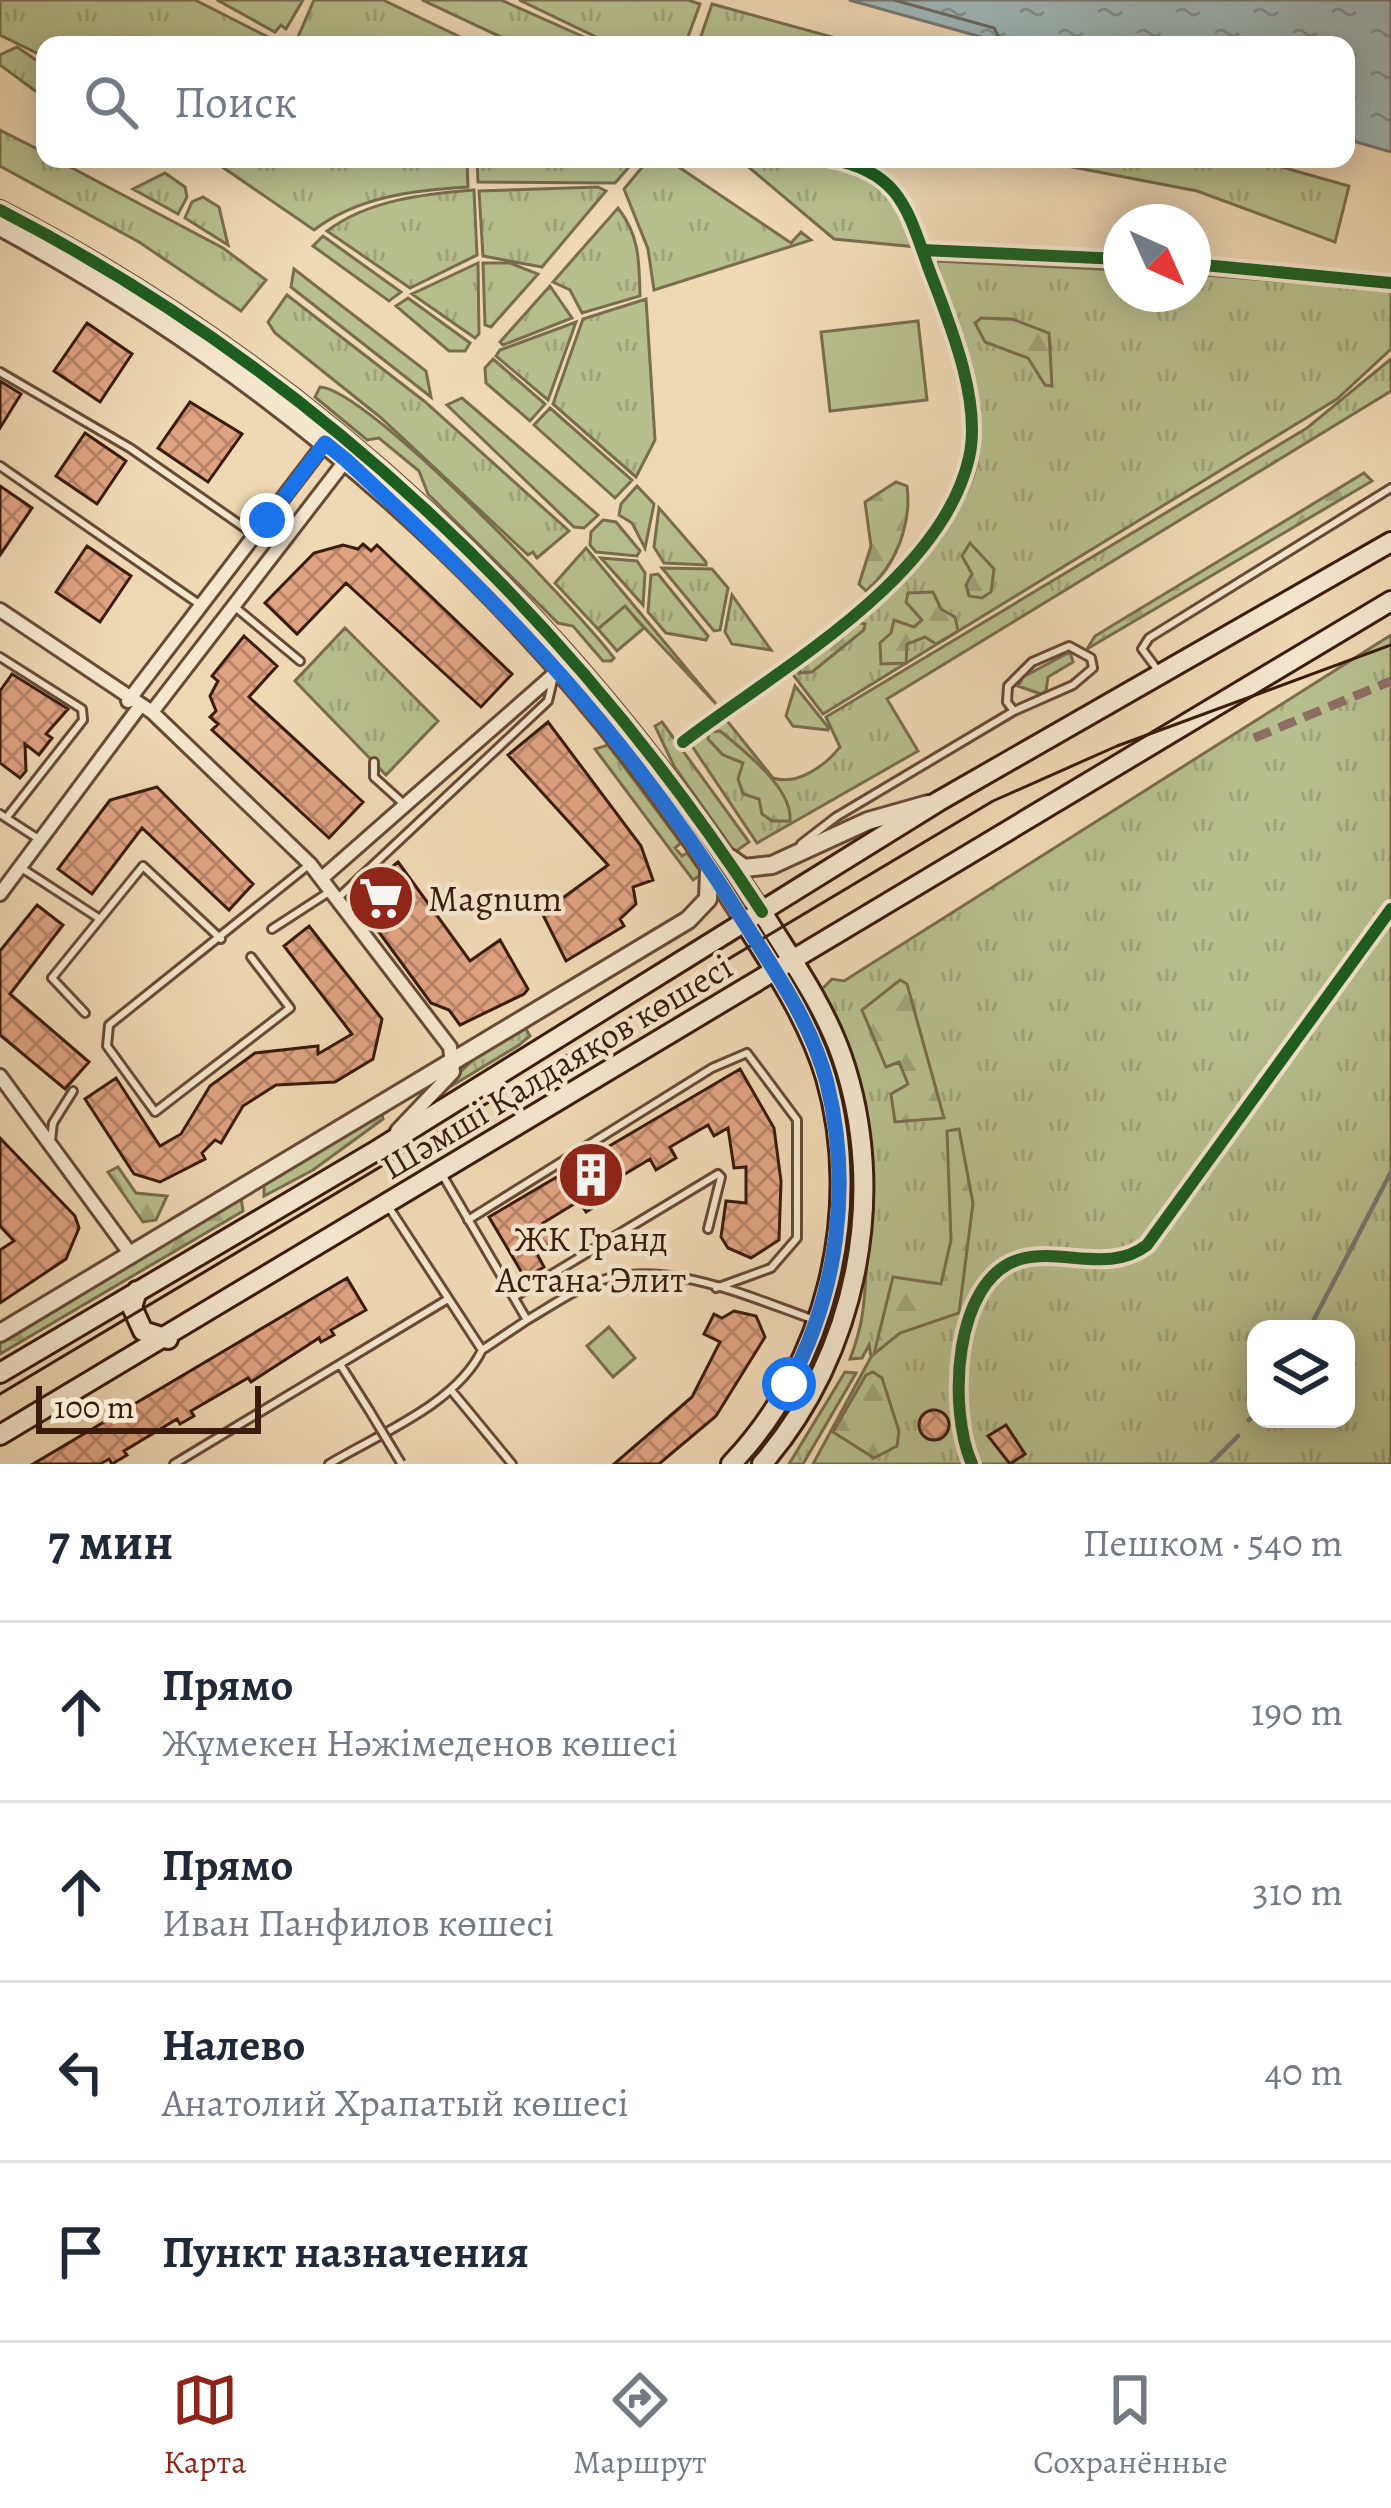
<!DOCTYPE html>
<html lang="ru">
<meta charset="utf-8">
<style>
:root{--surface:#fff;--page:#f6f6f7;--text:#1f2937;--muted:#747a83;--line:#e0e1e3;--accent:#8f2418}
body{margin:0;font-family:Alegreya,serif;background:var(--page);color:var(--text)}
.controls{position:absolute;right:36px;bottom:36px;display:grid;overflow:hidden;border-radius:24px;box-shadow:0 6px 30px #0003}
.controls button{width:108px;height:108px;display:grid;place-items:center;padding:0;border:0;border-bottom:3px solid var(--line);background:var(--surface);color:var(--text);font:60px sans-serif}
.compass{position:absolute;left:1103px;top:204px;width:108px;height:108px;border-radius:50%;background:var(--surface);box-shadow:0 6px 30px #0003;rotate:135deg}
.scale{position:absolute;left:36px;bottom:30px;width:225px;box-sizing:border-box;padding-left:12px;border:6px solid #3a1b0c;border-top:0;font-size:33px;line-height:42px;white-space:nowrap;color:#3a1b0c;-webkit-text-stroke:9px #f5e6ce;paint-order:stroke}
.stop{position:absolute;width:36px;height:36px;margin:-27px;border:9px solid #1a73e8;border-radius:50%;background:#fff}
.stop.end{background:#1a73e8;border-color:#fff;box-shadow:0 3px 12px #0008}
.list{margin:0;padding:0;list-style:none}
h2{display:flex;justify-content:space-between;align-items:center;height:156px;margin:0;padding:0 48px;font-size:51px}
h2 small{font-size:39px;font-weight:400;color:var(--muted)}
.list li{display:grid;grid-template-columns:78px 1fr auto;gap:36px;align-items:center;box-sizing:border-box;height:180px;padding:0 48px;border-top:3px solid var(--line)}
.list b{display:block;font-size:45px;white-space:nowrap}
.list p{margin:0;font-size:39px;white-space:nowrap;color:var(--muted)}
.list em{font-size:39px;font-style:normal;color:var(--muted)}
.icon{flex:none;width:66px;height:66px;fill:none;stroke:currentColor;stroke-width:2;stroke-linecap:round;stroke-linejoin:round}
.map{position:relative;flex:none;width:1391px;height:1464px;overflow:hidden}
.search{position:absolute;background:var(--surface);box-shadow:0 6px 30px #0003;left:36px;right:36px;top:36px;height:132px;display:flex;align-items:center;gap:30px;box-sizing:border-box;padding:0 42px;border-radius:24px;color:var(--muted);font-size:45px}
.sheet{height:876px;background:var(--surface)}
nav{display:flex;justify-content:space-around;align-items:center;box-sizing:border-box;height:168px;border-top:3px solid var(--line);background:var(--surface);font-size:33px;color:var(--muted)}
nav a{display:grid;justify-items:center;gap:6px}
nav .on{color:var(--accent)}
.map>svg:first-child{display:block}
.grass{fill:url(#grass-tufts);stroke:#786d4d;stroke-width:3;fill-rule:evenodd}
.forest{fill:url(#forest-firs);stroke:#786d4d;stroke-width:3}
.garden{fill:#b7bf8e;stroke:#786d4d;stroke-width:3}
.water{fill:url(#water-ripples);stroke:#777974;stroke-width:3}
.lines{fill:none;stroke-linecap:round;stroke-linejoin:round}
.shore{stroke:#6c6962;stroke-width:3}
.stream{stroke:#777974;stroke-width:4.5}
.building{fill:url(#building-cross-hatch);stroke:#3a1b0c;stroke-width:3}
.service-casing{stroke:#674a36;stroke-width:12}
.minor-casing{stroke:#674a36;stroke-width:18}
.tertiary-casing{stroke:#674a36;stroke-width:22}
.secondary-casing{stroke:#3a1b0c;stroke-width:24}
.service{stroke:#f5e6ce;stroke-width:6}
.minor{stroke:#f5e6ce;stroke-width:12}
.tertiary{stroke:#f5e6ce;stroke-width:16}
.secondary{stroke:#f5e6ce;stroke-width:18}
.tram{stroke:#3a1b0c;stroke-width:3}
.service-bridge-casing{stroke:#674a36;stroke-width:12;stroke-linecap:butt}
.service-bridge{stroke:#f5e6ce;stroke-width:6}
.quiet{stroke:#8d6e63;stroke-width:9;stroke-dasharray:18 9;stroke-linecap:butt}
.cycleway-casing{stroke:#f5e6ce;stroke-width:20}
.cycleway{stroke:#1b5e20;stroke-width:12}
.route{stroke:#1a73e8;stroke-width:15}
.labels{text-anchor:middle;stroke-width:9;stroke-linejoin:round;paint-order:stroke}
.poi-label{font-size:36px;fill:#3a1b0c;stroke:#f5e6ce;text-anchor:start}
.street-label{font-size:36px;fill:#3a1b0c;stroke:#f5e6ce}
</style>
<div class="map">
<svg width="1391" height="1464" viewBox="0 0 1391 1464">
<defs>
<pattern id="grass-tufts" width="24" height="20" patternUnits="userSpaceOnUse" patternTransform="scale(3)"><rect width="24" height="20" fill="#b7bf8e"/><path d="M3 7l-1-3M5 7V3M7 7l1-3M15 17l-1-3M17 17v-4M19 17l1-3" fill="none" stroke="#9ea479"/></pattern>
<pattern id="forest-firs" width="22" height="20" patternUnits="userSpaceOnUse" patternTransform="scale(3)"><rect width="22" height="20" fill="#b7bf8e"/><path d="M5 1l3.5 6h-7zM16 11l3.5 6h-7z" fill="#9ea479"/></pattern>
<pattern id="water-ripples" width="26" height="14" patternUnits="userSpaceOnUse" patternTransform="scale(3)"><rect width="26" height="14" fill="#9fb7b9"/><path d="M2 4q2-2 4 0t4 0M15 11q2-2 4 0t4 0" fill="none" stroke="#839495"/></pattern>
<pattern id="building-cross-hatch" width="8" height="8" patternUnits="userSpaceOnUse" patternTransform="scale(3)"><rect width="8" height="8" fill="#e0a382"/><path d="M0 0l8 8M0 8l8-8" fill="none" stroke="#b78469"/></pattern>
</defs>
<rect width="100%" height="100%" fill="#efd8b4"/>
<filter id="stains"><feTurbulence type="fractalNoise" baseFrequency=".00167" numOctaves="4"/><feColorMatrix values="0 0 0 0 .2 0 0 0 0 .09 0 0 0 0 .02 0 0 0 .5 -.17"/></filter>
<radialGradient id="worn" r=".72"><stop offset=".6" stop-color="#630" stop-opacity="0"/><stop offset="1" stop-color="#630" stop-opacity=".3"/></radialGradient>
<path class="grass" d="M0,0H195L270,38L269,45H45V57L0,35Z
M217,0H303L286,29L281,25L275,32Z
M314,0H383L477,45H319L298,37Z
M422,0H501L602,45H518Z
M519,0H688L700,4L685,45H613Z
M712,4L861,45H698Z
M17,47L45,66V98L0,65V55Z
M0,130L45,153V159H55L223,248L266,280L241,311L139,242L0,166Z
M219,159H467L468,187C414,190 357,197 314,230L221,166Z
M477,159H636L615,183L478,182Z
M649,159H667L791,243L801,232L811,240L654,290L648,249L624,189Z
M739,159C823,159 889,152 917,247L834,239Z
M1031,159H1253L1349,186L1335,242L1197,191Z
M165,173L185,187L187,197L178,214L133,189Z
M598,187L606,191L542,267L483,256L479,191Z
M474,190L477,255L410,288L327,231C368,200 424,194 474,190Z
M203,197L219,207L228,245L185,218L192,202Z
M618,208C640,236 639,262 640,296L582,313L570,290L553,282Z
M323,236L401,292L389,301L313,246Z
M936,261L1121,270V294H1193V274L1391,290V349L1337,399L823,714L788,668C853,620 989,524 979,431C972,374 951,316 936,261Z
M478,263L479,334L475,338L412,294Z
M483,263H510L538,274L491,327L485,325Z
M294,269L426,371L431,397L291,287Z
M550,286L572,318L503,345L500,342Z
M287,295L424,401L569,531L537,558L533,552L528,555L380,417L275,333L268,322Z
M408,298L470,343L465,351H449L396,306Z
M646,299L655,440L636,477L553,404L583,319Z
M576,322L548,400L496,356L500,350Z
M493,359L545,404L530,421L486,383L485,368Z
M1391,359V391L887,699L918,751L757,843L690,743L724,717L773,778C797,786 825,766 840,747L826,717L1307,428Z
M462,398L598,515L584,528L574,527L447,405Z
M550,408L632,480L615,498L534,425Z
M637,486L654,504L645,548L632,523L619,515L621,504Z
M659,508L706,562V565L664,563L654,547Z
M603,520L616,522L640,551L637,556L596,552L590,545L591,532Z
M586,548L716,704L625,607L598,629L555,583Z
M601,558L637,561L645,573L643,605Z
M662,568L712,569L728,588L720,630L714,631Z
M658,574L708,636L706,640L666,633L648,612L651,575Z
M732,595L771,650L732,644L725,632Z
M345,628L438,721L386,775L295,681Z
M1391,635V1464H813L871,1357L869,1345L862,1358L850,1359C865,1320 864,1300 867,1260C875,1154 864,1087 821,990L832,979L844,981ZM1256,1329H1346V1419H1256Z
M795,686L828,727V730L793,726L786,716Z
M662,722L749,842L735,852L674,766L655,726Z
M608,745L681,843L675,848L682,856L687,853L702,874L693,880L595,749Z
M524,1026L530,1036L519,1045L435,1096L477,1056Z
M845,1372L856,1373L803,1464H789Z"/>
<path class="forest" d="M981,318L1012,319L1049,333L1052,386L1045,385L1028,358L985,342L975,323Z
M320,387C368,389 578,610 614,658L611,661H603L573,626L558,623L428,494L419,471L379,438L367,440L315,397Z
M1364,473L1372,481L1087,649L1095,636Z
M896,482L907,486C912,525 895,567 866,591L859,584L871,546L865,502Z
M970,543L994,569L991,592L982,598L969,596L966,585L972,574L962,556Z
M933,592L941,609L955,617L958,631L936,644L925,637L907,644L906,663L881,664L880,643L891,633L894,620L914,627L922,620L906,602L908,593Z
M856,622L865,624L864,630L812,672L799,673L803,659Z
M1070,652L1073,662L1048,677L1046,691L1041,694L1018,686L1023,677Z
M720,731C743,750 793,788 790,821H772L762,814L759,799L743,794L738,779L743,763L723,755L708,739L709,732Z
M900,980L907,984L944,1118L895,1122L891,1094L908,1084L899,1062L886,1067L862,1010Z
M382,1114L383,1119L313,1170L264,1196V1185Z
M959,1129L973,1203L959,1313L900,1333L874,1354L893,1277L941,1284L951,1240L947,1131Z
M118,1167L136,1193L167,1196L156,1220L143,1222L108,1172Z
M241,1197L243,1211L0,1354V1342Z
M873,1372L882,1378L899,1431L897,1446L874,1458L833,1432L866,1375Z"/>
<path class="garden" d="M918,321L927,400L830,411L821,332Z
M625,606L644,628L617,651L598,629Z
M609,1327L635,1358L613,1377L587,1346Z"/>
<path class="water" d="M849,0H1391V152L1346,139V45H1010Z"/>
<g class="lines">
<path class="shore" d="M894,0L994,28L1003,45"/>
<path class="stream" d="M1309,1329L1391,1172
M1249,1420L1256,1414
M1210,1464L1238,1436"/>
</g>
<path class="building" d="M87,323L132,354L100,402L54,371Z
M0,381L21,394L0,428Z
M190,402L242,434L208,482L158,448Z
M85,433L126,461L97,504L56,476Z
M0,486L32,508L0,555Z
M363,544L371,551L377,545L512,674L481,707L346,583L297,634L265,603L314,553L343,545L358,549Z
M87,546L131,576L100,622L56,592Z
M244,636L277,666L249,697L363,802L329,838L212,730L218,724L210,717L216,711L210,696L218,681L212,676Z
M12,674L68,709L46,734L52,738L39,755L25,744L26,771L20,778L0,763V691Z
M548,722L641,846L653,880L633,887L636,904L620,919L624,926L566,961L542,913L608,865L508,755Z
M157,787L253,884L229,910L142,828L92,894L58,869L110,800Z
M398,862L470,961L500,940L528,989L524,994L460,1025L449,1010L431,1003L359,905L360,893Z
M37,905L63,925L10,994L89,1062L65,1089L0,1035V951Z
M309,926L382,1019L373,1059L335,1082L276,1085L243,1106L221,1143L215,1140L202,1153L205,1159L160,1182L134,1174L85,1099L116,1078L160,1146L181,1134L210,1086L255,1053L318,1046V1054L352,1034L284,946Z
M740,1069L774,1128L781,1181L779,1240L751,1258L728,1248L721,1237L726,1201L746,1203V1167L734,1168L728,1128L714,1136L708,1125L670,1147L676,1158L656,1170L650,1159L600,1189L606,1200L586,1212L579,1201L543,1223L554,1242L536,1252L544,1267L525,1278L489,1217Z
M0,1138L75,1216L79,1228L66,1259L0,1303V1250L14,1241L0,1226Z
M347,1278L366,1310L331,1330L334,1335L321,1342L319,1338L251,1382L248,1378L191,1411L194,1416L180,1424L177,1419L124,1451L127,1455L112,1464L109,1459L100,1464H33Z
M734,1311L756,1316L765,1337L716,1416L659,1464H614L692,1397L720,1342L704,1334L714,1314L722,1318Z
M919 1425a15 15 0 1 1 30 0a15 15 0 1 1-30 0Z
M1006,1425L1025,1454L1010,1464L988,1436Z"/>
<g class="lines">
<defs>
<path id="service" d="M0,372L130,448L252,533
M0,466L199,604
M235,607L300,661
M0,657L82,709L83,720L7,817
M1157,669L1142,649L1149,638L1391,488
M374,762V777L405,805
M0,814L37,838
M801,844L836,817L1014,711L1073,685L1093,668L1091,658L1069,646L1032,662L1008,686L1007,702L1014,711
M23,869L100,919
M337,899L548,701L553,680
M272,929L329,892
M251,957L290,1008L155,1112L107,1046L109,1025L310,864
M85,1013L52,978L143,866L221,939
M51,1140L53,1123L73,1091
M390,1209L482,1350L527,1320L443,1176
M468,1220L712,1068L747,1053L797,1120V1238L771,1268L716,1288
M514,1297L718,1174L721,1177L708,1229
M527,1320C546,1309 565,1296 584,1287C656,1253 743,1295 812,1319
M340,1364L369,1410
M451,1390L512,1464
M174,1464L448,1299
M329,1464C379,1434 456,1404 482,1350"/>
<path id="minor" d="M0,610L152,712L310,864L450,1047L453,1072L397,1131
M128,701L325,443
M152,712L346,460
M322,878L560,669
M0,894L140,706
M0,1076L132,1256"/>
<path id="tertiary" d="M0,210C314,372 571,617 762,912
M0,227C304,392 564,628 745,923
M730,858L744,868L772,865L868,821L928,804
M0,1333L688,920L708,899L709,871"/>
<path id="secondary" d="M137,1291L132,1307L143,1331L168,1339
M0,1373L379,1149L939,801L1391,542
M0,1435L1391,601
M731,1464C826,1365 864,1210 826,1078C809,1021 776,972 745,923
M762,1464C857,1355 889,1194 842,1057C824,1005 791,959 762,912"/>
</defs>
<use href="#service" class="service-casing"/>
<use href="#minor" class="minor-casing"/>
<use href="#tertiary" class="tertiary-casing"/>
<use href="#secondary" class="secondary-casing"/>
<use href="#service" class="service"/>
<use href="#minor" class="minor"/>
<use href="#tertiary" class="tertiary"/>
<use href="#secondary" class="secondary"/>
<path class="tram" d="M0,1394L993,801L1117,746L1391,645"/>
<defs>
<path id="service-bridge" d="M369,1410L401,1463"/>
</defs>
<use href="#service-bridge" class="service-bridge-casing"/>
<use href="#service-bridge" class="service-bridge"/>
<path class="quiet" d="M1254,738L1391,681"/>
<defs>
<path id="cycleway" d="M0,210C314,372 571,617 762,912
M922,250L1121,259
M1193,264L1391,283
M683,742C777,670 941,580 969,458C982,402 950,324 930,272C908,212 902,172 830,159
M972,1464C948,1411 952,1278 1021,1259C1062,1248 1110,1274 1147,1245L1391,909"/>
</defs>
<use href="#cycleway" class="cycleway-casing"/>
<use href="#cycleway" class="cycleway"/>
</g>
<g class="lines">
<path class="route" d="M267,520L325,443L346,460C508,610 627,733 744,922C776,973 812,1024 827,1083C852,1185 838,1292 789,1384"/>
</g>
<defs>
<symbol id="supermarket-disc" viewBox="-11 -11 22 22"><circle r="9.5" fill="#8f2418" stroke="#f5e6ce"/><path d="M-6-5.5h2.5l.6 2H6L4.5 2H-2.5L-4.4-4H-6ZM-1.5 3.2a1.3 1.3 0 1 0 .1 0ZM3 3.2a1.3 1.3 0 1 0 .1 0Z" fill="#fff"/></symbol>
<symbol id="building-disc" viewBox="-11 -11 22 22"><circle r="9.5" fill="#8f2418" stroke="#f5e6ce"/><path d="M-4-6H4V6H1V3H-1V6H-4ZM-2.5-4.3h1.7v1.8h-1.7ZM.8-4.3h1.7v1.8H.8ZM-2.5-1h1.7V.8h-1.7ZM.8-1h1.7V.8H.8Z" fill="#fff"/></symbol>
</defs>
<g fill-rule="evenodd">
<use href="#supermarket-disc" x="343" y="860" width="76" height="76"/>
<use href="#building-disc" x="553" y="1137" width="76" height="76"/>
</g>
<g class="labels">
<g class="poi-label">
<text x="428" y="911">Magnum</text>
<text x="591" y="1251" text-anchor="middle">ЖК Гранд<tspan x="591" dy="41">Астана Элит</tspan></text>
</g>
<g class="street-label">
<text transform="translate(556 1066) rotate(-31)" y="13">Шәмші Қалдаяқов көшесі</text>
</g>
</g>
<rect width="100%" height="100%" filter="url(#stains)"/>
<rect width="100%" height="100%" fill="url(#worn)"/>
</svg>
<div class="controls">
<button><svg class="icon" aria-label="layers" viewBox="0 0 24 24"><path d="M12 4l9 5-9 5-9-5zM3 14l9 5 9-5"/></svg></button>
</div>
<svg class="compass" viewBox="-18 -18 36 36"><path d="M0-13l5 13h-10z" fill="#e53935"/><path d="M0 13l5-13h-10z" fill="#747a83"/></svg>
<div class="scale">100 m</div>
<div class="stop" style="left:789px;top:1384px"></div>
<div class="stop end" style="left:267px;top:520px"></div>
<div class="search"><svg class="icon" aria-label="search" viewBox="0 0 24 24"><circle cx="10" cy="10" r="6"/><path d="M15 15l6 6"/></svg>Поиск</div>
</div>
<section class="sheet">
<h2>7 мин<small>Пешком · 540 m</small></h2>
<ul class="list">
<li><svg class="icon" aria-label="ahead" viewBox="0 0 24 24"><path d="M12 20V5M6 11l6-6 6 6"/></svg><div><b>Прямо</b><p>Жұмекен Нәжімеденов көшесі</p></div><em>190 m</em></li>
<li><svg class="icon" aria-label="ahead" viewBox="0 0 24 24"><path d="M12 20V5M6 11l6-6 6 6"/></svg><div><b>Прямо</b><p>Иван Панфилов көшесі</p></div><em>310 m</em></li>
<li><svg class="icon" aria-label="left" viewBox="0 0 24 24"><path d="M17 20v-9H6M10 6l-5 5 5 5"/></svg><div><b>Налево</b><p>Анатолий Храпатый көшесі</p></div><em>40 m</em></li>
<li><svg class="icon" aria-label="arrive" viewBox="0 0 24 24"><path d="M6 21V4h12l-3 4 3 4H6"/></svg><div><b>Пункт назначения</b></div></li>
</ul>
</section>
<nav>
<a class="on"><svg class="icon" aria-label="map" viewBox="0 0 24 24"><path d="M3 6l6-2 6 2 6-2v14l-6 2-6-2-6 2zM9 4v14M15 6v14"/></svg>Карта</a>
<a><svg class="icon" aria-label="directions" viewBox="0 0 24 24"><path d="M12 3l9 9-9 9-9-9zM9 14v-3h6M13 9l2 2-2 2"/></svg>Маршрут</a>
<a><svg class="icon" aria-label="saved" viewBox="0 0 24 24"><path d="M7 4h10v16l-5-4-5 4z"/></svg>Сохранённые</a>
</nav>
